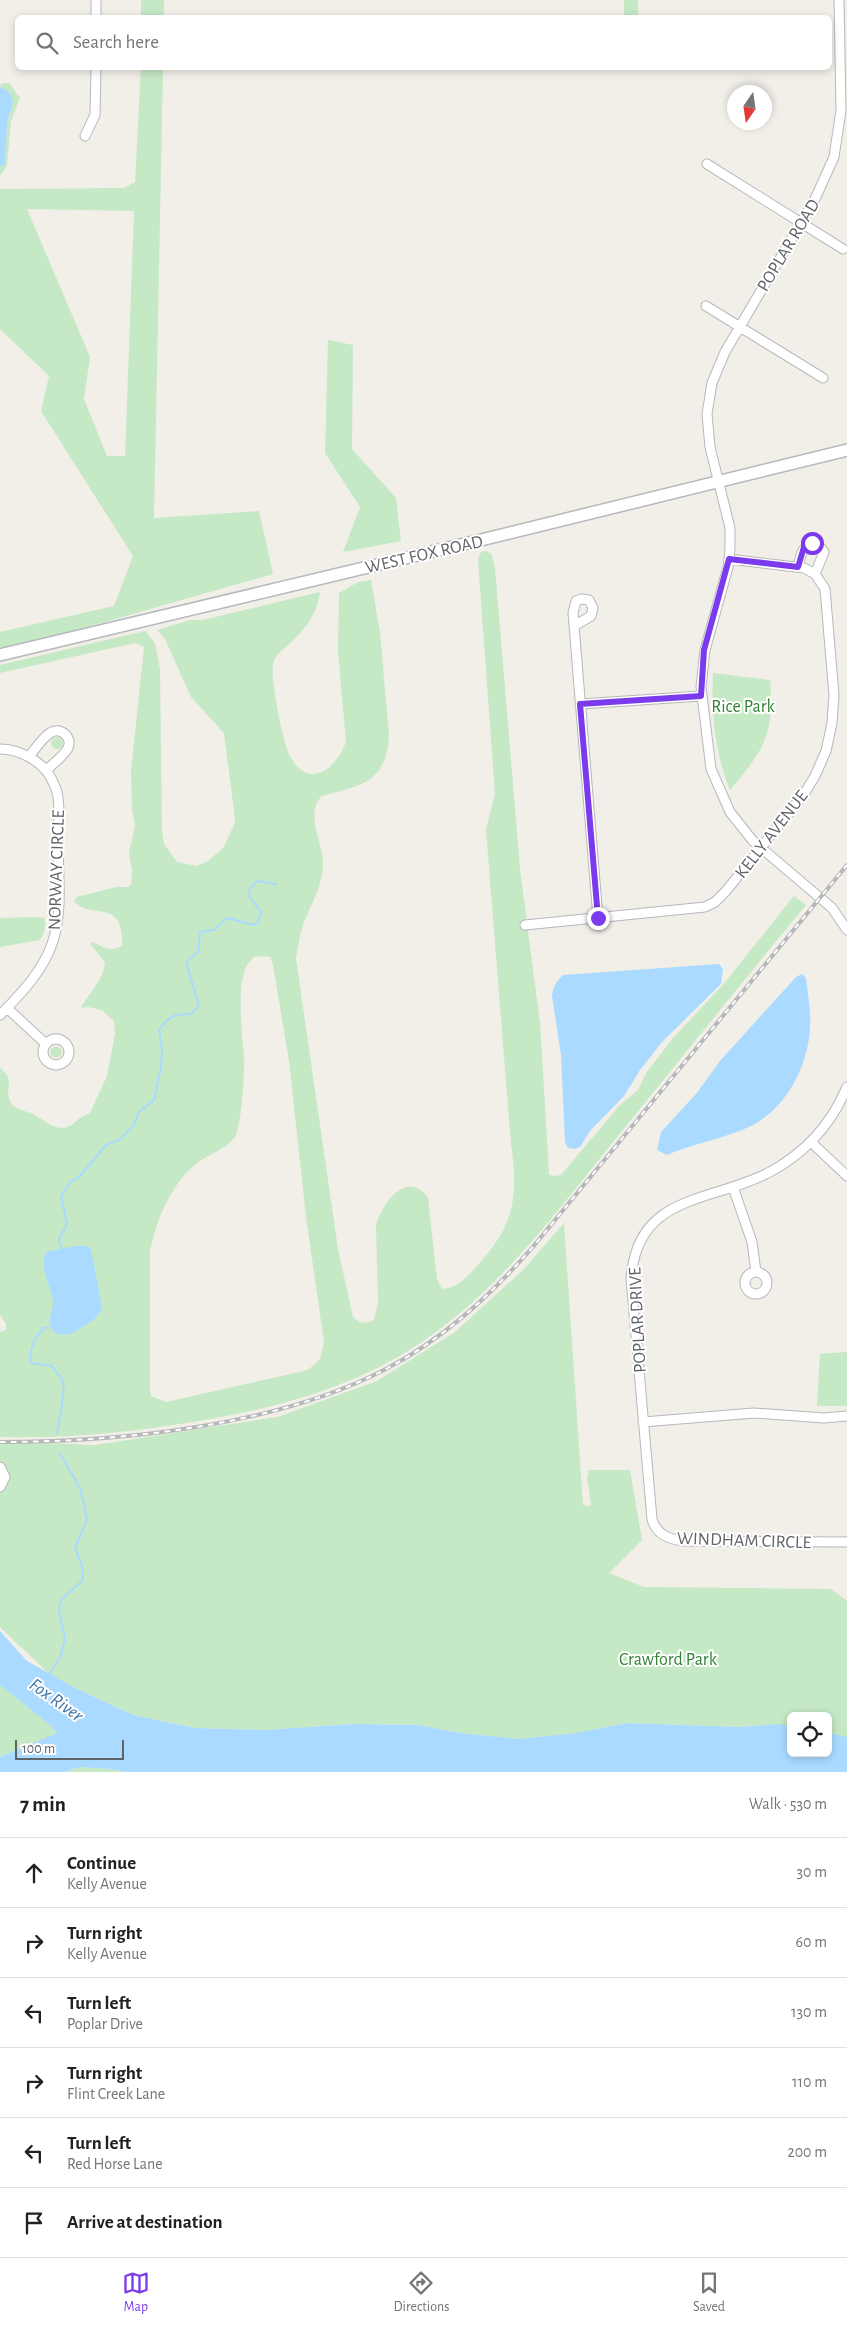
<!DOCTYPE html>
<meta charset="utf-8">
<style>
:root{--surface:#fff;--page:#f2f2f2;--text:#202124;--muted:#757577;--line:#e0e0e0;--accent:#7c3aed}
body{margin:0;font-family:"Alegreya Sans",sans-serif;background:var(--page);color:var(--text)}
.controls{position:absolute;right:15px;bottom:15px;display:grid;overflow:hidden;border-radius:8px;box-shadow:0 2px 8px #0003}
.controls button{width:45px;height:45px;display:grid;place-items:center;padding:0;border:0;border-bottom:1px solid var(--line);background:var(--surface);color:var(--text);font:25px sans-serif}
.compass{position:absolute;left:727px;top:85px;width:45px;height:45px;border-radius:50%;background:var(--surface);box-shadow:0 2px 8px #0003;rotate:193deg}
.scale{position:absolute;left:15px;bottom:12px;width:109px;box-sizing:border-box;padding-left:5px;border:2px solid #5f6368;border-top:0;font-size:14px;line-height:18px;white-space:nowrap;color:#5f6368;-webkit-text-stroke:4px #fff;paint-order:stroke}
.stop{position:absolute;width:15px;height:15px;margin:-11px;border:4px solid #7c3aed;border-radius:50%;background:#fff}
.stop.end{background:#7c3aed;border-color:#fff;box-shadow:0 1px 5px #0008}
.list{margin:0;padding:0;list-style:none}
h2{display:flex;justify-content:space-between;align-items:center;height:65px;margin:0;padding:0 20px;font-size:21px}
h2 small{font-size:16px;font-weight:400;color:var(--muted)}
.list li{display:grid;grid-template-columns:32px 1fr auto;gap:15px;align-items:center;box-sizing:border-box;height:70px;padding:0 20px;border-top:1px solid var(--line)}
.list b{display:block;font-size:19px;white-space:nowrap}
.list p{margin:0;font-size:16px;white-space:nowrap;color:var(--muted)}
.list em{font-size:16px;font-style:normal;color:var(--muted)}
.icon{flex:none;width:28px;height:28px;fill:none;stroke:currentColor;stroke-width:2;stroke-linecap:round;stroke-linejoin:round}
.map{position:relative;flex:none;width:847px;height:1772px;overflow:hidden}
.search{position:absolute;background:var(--surface);box-shadow:0 2px 8px #0003;left:15px;right:15px;top:15px;height:55px;display:flex;align-items:center;gap:12px;box-sizing:border-box;padding:0 18px;border-radius:8px;color:var(--muted);font-size:19px}
.sheet{height:485px;background:var(--surface)}
nav{display:flex;justify-content:space-around;align-items:center;box-sizing:border-box;height:70px;border-top:1px solid var(--line);background:var(--surface);font-size:14px;color:var(--muted)}
nav a{display:grid;justify-items:center;gap:2px}
nav .on{color:var(--accent)}
.map>svg:first-child{display:block}
.green{fill:#c5e8c5;fill-rule:evenodd}
.water{fill:#aadaff}
.lines{fill:none;stroke-linecap:round;stroke-linejoin:round}
.stream{stroke:#aadaff;stroke-width:2}
.minor-casing{stroke:#b5b8bc;stroke-width:11}
.tertiary-casing{stroke:#b5b8bc;stroke-width:14}
.minor{stroke:#fff;stroke-width:9}
.tertiary{stroke:#fff;stroke-width:11}
.rail-casing{stroke:#b6b7b8;stroke-width:4}
.rail{stroke:#fff;stroke-width:2;stroke-dasharray:5.5;stroke-linecap:butt}
.route{stroke:#7c3aed;stroke-width:6}
.labels{text-anchor:middle;stroke-width:4;stroke-linejoin:round;paint-order:stroke}
.street-label{font-size:18px;fill:#5f6368;stroke:#fff}
.park-label{font-size:18px;fill:#348238;stroke:#fff}
.water-label{font-size:19px;font-style:italic;fill:#4174aa;stroke:#fff}
</style>
<div class="map">
<svg width="847" height="1772" viewBox="0 0 847 1772">
<rect width="100%" height="100%" fill="#f1efe8"/>
<path class="green" d="M141,0H164V17H141Z
M624,0H638V17H624Z
M141,68H163L154,518L259,511L273,574L0,652V632L114,606L133,556L41,411L49,376L0,329V189L124,188L135,182ZM27,209L134,211L125,456H107L84,399L90,357Z
M9,83L20,98L11,121L7,165L0,176V167L5,161L7,125L11,112L0,84Z
M328,340L353,345L352,449L396,498L401,541L343,552L360,507L325,453Z
M487,551L492,555L495,568L520,869L540,1023L549,1174L553,1176L561,1175L619,1106L638,1090L646,1073L673,1038L722,986L794,896L806,905C738,987 672,1070 605,1152C553,1217 501,1285 433,1334C364,1385 282,1407 199,1421C131,1432 69,1439 0,1437V1332L6,1330V1324L0,1315V1067C2,1070 6,1073 8,1077C11,1088 4,1092 13,1106C19,1110 25,1111 31,1113C44,1119 55,1133 70,1126C77,1122 78,1117 90,1113L107,1076L115,1034L114,1021L102,1010L88,1007L81,1008C89,992 103,982 105,962L90,944L93,942C104,948 111,952 122,946C125,896 90,921 74,901L77,897L116,887H128L131,884L132,871L129,853L135,826L132,809L131,771L144,647L135,643L0,673V665L145,631L155,643L160,669L162,830L164,844L177,862L197,866L208,861L223,848L235,823L233,803L224,733L191,697L165,639L157,630L190,620H203L320,592C317,616 304,630 287,646C283,650 277,654 274,660C268,671 283,744 290,756C308,790 336,770 346,742L338,651L339,593L358,582L371,580L380,633L389,735C386,783 362,785 322,796C304,812 323,843 323,863C323,886 311,904 303,925C299,936 298,948 296,959L338,1249L353,1317C360,1324 365,1324 374,1320L378,1302L376,1225C382,1204 407,1168 428,1198L437,1279L442,1289C458,1288 466,1278 476,1267C514,1227 519,1197 511,1144L486,830L495,794L478,560L481,552ZM256,956L270,957L273,965L289,1061L306,1217L324,1342L320,1359L308,1370L166,1402L151,1396L150,1390V1252C155,1222 171,1184 196,1164C209,1153 226,1150 236,1136C242,1113 244,1087 244,1063C244,1039 231,969 256,956Z
M713,673L770,680C775,733 764,750 730,790C715,754 711,712 713,673Z
M51 743a6 6 0 1 1 12 0a6 6 0 1 1-12 0Z
M33,917L44,918C47,927 44,933 40,940L0,947V918Z
M50.5 1052a5.5 5.5 0 1 1 11 0a5.5 5.5 0 1 1-11 0Z
M564,1223L583,1505L590,1506L591,1504L587,1477L589,1470H630L642,1540L609,1573L644,1587L831,1589L847,1601V1737L828,1734V1716H791V1727L777,1724L740,1727L627,1723L576,1733L518,1739L468,1734L417,1725L355,1724L263,1730L195,1728L133,1715L75,1688L49,1674L0,1627V1441L95,1445L277,1417L377,1381L455,1332L523,1270Z
M847,1352V1406H817L820,1354Z
M0,1685L51,1726L57,1733L0,1757Z
M79,1767L111,1769L126,1772H65Z"/>
<path class="water" d="M0,87L9,92L13,101L7,125L5,161L4,165L0,167Z
M719,964L723,969L721,984L662,1042L640,1070L624,1096L590,1131L580,1147L574,1149L568,1148L565,1142L561,1055L552,996C553,987 556,982 563,975Z
M802,974L806,978C808,994 811,1012 810,1028C808,1066 786,1109 751,1126C724,1139 694,1143 667,1155L657,1150L661,1132L696,1094L720,1061L796,977Z
M75,1246H88L91,1250L102,1307C99,1318 90,1322 81,1328C72,1335 53,1341 50,1323C49,1316 54,1308 53,1300C50,1284 39,1268 46,1252Z
M0,1631L27,1661L75,1688L133,1715L195,1728L263,1730L355,1724L417,1725L468,1734L519,1739L576,1733L627,1723L740,1727L777,1724L791,1726V1753H828V1733L847,1737V1772H126L111,1769L79,1767L65,1772H0V1757L57,1733L51,1726L0,1685Z"/>
<g class="lines">
<path class="stream" d="M62,1250L59,1239L67,1224L61,1196L71,1181L79,1177L106,1145L119,1140L134,1125L138,1113L154,1100L161,1067L162,1049L159,1030C170,1015 174,1014 191,1014L199,1006L186,962L198,952L200,932L214,930L227,918L254,925L258,923L261,912L249,896L250,888L258,881L277,884
M53,1327L43,1328C34,1339 29,1349 31,1363L52,1366C55,1371 61,1376 63,1382C66,1390 59,1421 57,1433
M49,1675L61,1655L65,1639L59,1610L61,1600L82,1581L83,1569L75,1548L87,1520L84,1504L80,1488L59,1452"/>
<defs>
<path id="minor" d="M96,0V18
M839,0L841,110L834,157L815,199L725,352L712,383L707,414L710,447L730,528V549L728,567L705,650L701,687L711,769L730,812L753,841L832,908L847,930
M85,136L95,115L96,68
M707,164L843,249
M706,306L823,378
M798,567C801,555 802,543 817,543L824,552L815,574
M574,626L591,616L593,608L589,600L581,599L576,601L573,613L598,918
M580,704L701,696
M0,749C19,749 42,761 51,778C53,782 56,788 57,792C61,808 58,826 58,842C58,874 63,910 53,941C44,970 21,994 0,1015
M29,757C35,749 42,738 50,733C60,726 73,737 68,748C64,756 52,764 46,771
M525,925L705,907L715,902L726,891L804,794L815,776L826,751L832,723L834,695L825,589L815,574L804,568L729,559
M7,1008L46,1044
M43 1052a13 13 0 1 1 26 0a13 13 0 1 1-26 0Z
M847,1087C831,1125 804,1154 768,1173C709,1203 637,1194 631,1279L652,1519C656,1534 668,1539 683,1541L847,1542
M811,1142L847,1176
M733,1187L752,1242L756,1272
M745 1283a11 11 0 1 1 22 0a11 11 0 1 1-22 0Z
M643,1422L754,1413L824,1418L847,1416
M0,1467L5,1477L0,1487"/>
<path id="tertiary" d="M0,655L481,540L847,450"/>
</defs>
<use href="#minor" class="minor-casing"/>
<use href="#tertiary" class="tertiary-casing"/>
<use href="#minor" class="minor"/>
<use href="#tertiary" class="tertiary"/>
<defs>
<path id="rail" d="M0,1442C120,1442 276,1426 384,1370C442,1340 489,1297 532,1248L847,865"/>
</defs>
<use href="#rail" class="rail-casing"/>
<use href="#rail" class="rail"/>
</g>
<g class="lines">
<path class="route" d="M598,918L580,704L701,696L704,650L729,559L798,567L804,547L812,543"/>
</g>
<g class="labels">
<g class="street-label">
<text transform="translate(788 245) rotate(-59)" y="6">POPLAR ROAD</text>
<text transform="translate(424 554) rotate(-13)" y="6">WEST FOX ROAD</text>
<text transform="translate(771 834) rotate(-52)" y="6">KELLY AVENUE</text>
<text transform="translate(56 870) rotate(-88)" y="6">NORWAY CIRCLE</text>
<text transform="translate(637 1320) rotate(-93)" y="6">POPLAR DRIVE</text>
<text transform="translate(744 1540) rotate(2)" y="6">WINDHAM CIRCLE</text>
</g>
<g class="park-label">
<text x="743" y="712">Rice Park</text>
<text x="668" y="1665">Crawford Park</text>
</g>
<g class="water-label">
<text transform="translate(57 1699) rotate(35)" y="7">Fox River</text>
</g>
</g>
</svg>
<div class="controls">
<button><svg class="icon" aria-label="locate" viewBox="0 0 24 24"><circle cx="12" cy="12" r="6"/><path d="M12 2v4M12 18v4M2 12h4M18 12h4"/></svg></button>
</div>
<svg class="compass" viewBox="-18 -18 36 36"><path d="M0-13l5 13h-10z" fill="#e53935"/><path d="M0 13l5-13h-10z" fill="#757577"/></svg>
<div class="scale">100 m</div>
<div class="stop" style="left:812px;top:543px"></div>
<div class="stop end" style="left:598px;top:918px"></div>
<div class="search"><svg class="icon" aria-label="search" viewBox="0 0 24 24"><circle cx="10" cy="10" r="6"/><path d="M15 15l6 6"/></svg>Search here</div>
</div>
<section class="sheet">
<h2>7 min<small>Walk · 530 m</small></h2>
<ul class="list">
<li><svg class="icon" aria-label="ahead" viewBox="0 0 24 24"><path d="M12 20V5M6 11l6-6 6 6"/></svg><div><b>Continue</b><p>Kelly Avenue</p></div><em>30 m</em></li>
<li><svg class="icon" aria-label="right" viewBox="0 0 24 24"><path d="M7 20v-9h11M14 6l5 5-5 5"/></svg><div><b>Turn right</b><p>Kelly Avenue</p></div><em>60 m</em></li>
<li><svg class="icon" aria-label="left" viewBox="0 0 24 24"><path d="M17 20v-9H6M10 6l-5 5 5 5"/></svg><div><b>Turn left</b><p>Poplar Drive</p></div><em>130 m</em></li>
<li><svg class="icon" aria-label="right" viewBox="0 0 24 24"><path d="M7 20v-9h11M14 6l5 5-5 5"/></svg><div><b>Turn right</b><p>Flint Creek Lane</p></div><em>110 m</em></li>
<li><svg class="icon" aria-label="left" viewBox="0 0 24 24"><path d="M17 20v-9H6M10 6l-5 5 5 5"/></svg><div><b>Turn left</b><p>Red Horse Lane</p></div><em>200 m</em></li>
<li><svg class="icon" aria-label="arrive" viewBox="0 0 24 24"><path d="M6 21V4h12l-3 4 3 4H6"/></svg><div><b>Arrive at destination</b></div></li>
</ul>
</section>
<nav>
<a class="on"><svg class="icon" aria-label="map" viewBox="0 0 24 24"><path d="M3 6l6-2 6 2 6-2v14l-6 2-6-2-6 2zM9 4v14M15 6v14"/></svg>Map</a>
<a><svg class="icon" aria-label="directions" viewBox="0 0 24 24"><path d="M12 3l9 9-9 9-9-9zM9 14v-3h6M13 9l2 2-2 2"/></svg>Directions</a>
<a><svg class="icon" aria-label="saved" viewBox="0 0 24 24"><path d="M7 4h10v16l-5-4-5 4z"/></svg>Saved</a>
</nav>
